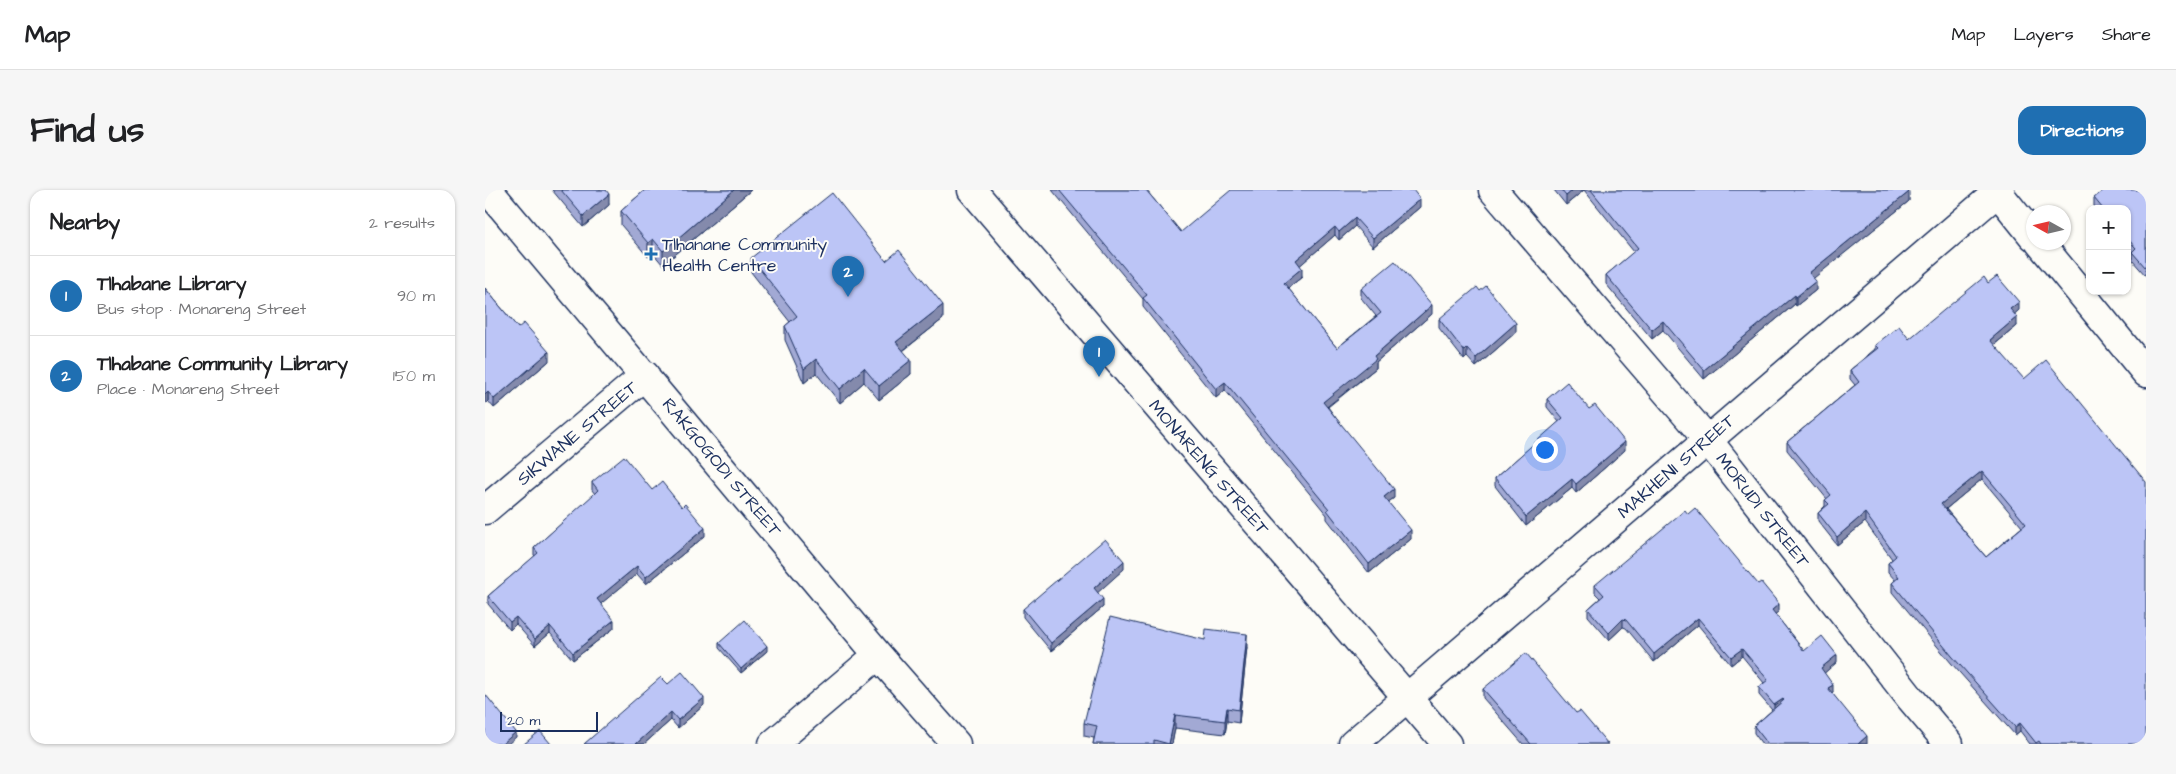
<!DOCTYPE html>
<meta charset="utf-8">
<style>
:root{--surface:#fff;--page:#f6f6f6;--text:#202124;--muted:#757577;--line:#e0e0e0;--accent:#1f6fb2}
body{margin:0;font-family:"Architects Daughter",sans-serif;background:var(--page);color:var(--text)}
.controls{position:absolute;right:15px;top:15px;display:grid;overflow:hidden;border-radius:10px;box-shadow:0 1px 4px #0004}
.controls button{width:45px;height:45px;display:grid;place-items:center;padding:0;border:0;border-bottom:1px solid var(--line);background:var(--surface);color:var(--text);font:25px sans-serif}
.compass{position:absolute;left:1541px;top:15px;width:45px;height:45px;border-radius:50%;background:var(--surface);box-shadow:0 1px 4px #0004;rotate:278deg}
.scale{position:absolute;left:15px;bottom:12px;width:98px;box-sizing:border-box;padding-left:5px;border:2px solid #1b2f5e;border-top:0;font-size:14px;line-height:18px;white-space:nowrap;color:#1b2f5e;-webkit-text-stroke:4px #fdfcf7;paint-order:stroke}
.you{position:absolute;left:1059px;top:259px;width:18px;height:18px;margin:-12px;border:4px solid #fff;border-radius:50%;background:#1a73e8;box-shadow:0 0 0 8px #1a73e833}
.badge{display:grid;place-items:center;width:32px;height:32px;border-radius:50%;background:var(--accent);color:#fff;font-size:16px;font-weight:700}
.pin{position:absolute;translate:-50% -41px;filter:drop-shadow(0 1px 2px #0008)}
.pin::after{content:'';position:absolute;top:26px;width:18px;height:15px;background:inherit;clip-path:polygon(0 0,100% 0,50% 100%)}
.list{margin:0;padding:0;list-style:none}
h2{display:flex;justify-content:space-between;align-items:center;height:65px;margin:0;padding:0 20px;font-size:21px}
h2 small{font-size:16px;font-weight:400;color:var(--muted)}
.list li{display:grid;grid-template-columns:32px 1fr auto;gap:15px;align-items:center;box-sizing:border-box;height:80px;padding:0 20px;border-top:1px solid var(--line)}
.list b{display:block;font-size:19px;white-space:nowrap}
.list p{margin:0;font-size:16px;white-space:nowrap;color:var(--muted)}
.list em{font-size:16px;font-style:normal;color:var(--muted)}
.map{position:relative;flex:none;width:1661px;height:554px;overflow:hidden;border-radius:15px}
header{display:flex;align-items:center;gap:30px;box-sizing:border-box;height:70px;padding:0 25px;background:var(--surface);border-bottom:1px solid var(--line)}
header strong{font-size:24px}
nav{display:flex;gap:28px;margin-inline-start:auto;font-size:18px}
.intro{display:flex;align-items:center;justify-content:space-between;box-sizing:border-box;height:120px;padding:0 30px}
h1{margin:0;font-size:35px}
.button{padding:12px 22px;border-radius:15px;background:var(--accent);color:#fff;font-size:18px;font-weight:700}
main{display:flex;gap:30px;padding:0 30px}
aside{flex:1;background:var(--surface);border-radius:15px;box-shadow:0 1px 4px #0004}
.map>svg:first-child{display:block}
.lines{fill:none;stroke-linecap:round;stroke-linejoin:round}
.minor-casing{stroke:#1b2f5e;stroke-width:31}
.minor{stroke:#fdfcf7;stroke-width:28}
.wall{fill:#a2a9d4;stroke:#1b2f5e;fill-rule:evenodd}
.shaded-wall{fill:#848aac;stroke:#1b2f5e}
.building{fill:#bcc5f6;stroke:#1b2f5e;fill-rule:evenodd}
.poi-dot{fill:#1f6fb2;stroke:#fdfcf7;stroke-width:2}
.labels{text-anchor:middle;stroke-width:4;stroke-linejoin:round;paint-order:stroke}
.poi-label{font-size:18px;fill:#1b2f5e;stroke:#fdfcf7;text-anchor:start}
.street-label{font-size:18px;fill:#1b2f5e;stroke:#fdfcf7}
</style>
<header>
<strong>Map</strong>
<nav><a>Map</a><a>Layers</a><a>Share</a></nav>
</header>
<div class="intro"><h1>Find us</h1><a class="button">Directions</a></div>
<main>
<aside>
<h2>Nearby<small>2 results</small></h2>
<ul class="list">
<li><span class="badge">1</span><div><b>Tlhabane Library</b><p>Bus stop · Monareng Street</p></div><em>90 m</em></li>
<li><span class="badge">2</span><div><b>Tlhabane Community Library</b><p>Place · Monareng Street</p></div><em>150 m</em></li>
</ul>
</aside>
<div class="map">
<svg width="1661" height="554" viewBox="0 0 1661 554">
<rect width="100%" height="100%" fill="#fdfcf7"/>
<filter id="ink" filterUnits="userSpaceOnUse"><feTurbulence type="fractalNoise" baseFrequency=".02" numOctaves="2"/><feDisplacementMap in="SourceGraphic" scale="10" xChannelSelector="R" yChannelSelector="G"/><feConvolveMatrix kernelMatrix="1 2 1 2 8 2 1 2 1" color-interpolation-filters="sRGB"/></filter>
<g filter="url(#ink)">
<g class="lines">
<defs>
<path id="minor" d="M3,0L393,465L471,554
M487,0L962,554
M1008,0L1222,249L1426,509L1464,554
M1511,0L1548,46
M1554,52L1661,183
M0,320L160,185
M288,554L393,465
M868,554L1515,0"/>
</defs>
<use href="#minor" class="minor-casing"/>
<use href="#minor" class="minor"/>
</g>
<path class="wall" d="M67,0H121L124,15L98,37Z
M160,0H266L178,75L168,63L163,67L136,35V21Z
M567,0H661L696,42L935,17L888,57L870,36L854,50L850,45L815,75L817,87L803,98L852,158L891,126L876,108V99L947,124L891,172V178L843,217L909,308L903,312L926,349L884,383L842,329V325L740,200L731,208L658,117V109Z
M1069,0H1423L1424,11L1328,88L1331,100L1311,116L1310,114L1219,189L1178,140L1167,149L1121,94V85L1149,62L1099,0L1081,15Z
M1661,0V86L1647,70V61L1642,56V19H1612L1609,16V8Z
M266,68L401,71L458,129L418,161L426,184L394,210L379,192L355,213L331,183L319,193L300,150V136L305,132L266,82Z
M1503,93L1534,120L1529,124L1532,136L1509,155L1661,554H1545L1535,541L1530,545L1467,474L1407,402V393L1410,390L1403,382V373L1407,369L1380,332L1352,355L1333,331V323L1340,316V310L1342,309L1302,260V252L1370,195L1365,189V180L1390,159V155L1424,149ZM1497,289L1537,337L1501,367L1461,319Z
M0,98L33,138L64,171L9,218L3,211Z
M954,129L1031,142L991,177L982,167L979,170L954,138Z
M1062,209L1104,219L1140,260L1091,303L1087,298L1041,336L1010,296V288L1074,232L1062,217Z
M107,292L167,300L220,346L161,394L152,384L115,414L129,438L88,470L65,443L50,456L31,434L25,440L3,414V406L50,366L49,365V358L110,304L107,300Z
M639,379L612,402L618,417L566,461L538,427V419Z
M1110,395L1294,421L1290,424L1319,461L1352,472L1339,483L1348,502L1347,503L1382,554H1277L1269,543V536L1287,520L1274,505V497L1279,493L1257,466L1246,475L1213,435L1169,472L1141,438L1138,437L1124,450L1103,426V419L1115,408L1110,403Z
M720,450L762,457L754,533L742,531L740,544L690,538L687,554H608L609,548L599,546V533Z
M234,453L282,461L256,483L234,458Z
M183,494L219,515L193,538L186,530L159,554H99Z
M998,499L1091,523L1123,554H1038L998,508Z"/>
<path class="shaded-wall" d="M249,0H266L178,75V61Z
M1088,0H1099L1081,15V6Z
M1424,2V11L1324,92V83Z
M124,4V15L98,37V26Z
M935,9V17L888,57V48Z
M870,28V36L854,50V42Z
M850,37V45L811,79V70Z
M168,49V63L163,67V53Z
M817,78V87L799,101V93Z
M1331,91V100L1311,116V107Z
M1310,105V114L1219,189V180Z
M1534,112V120L1525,128V119Z
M458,115V129L411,166V152Z
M947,115V124L891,172V178L838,220V212L889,166Z
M1532,127V136L1505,158V150Z
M1178,131V140L1167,149V140Z
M1031,133V142L991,177V168Z
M982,158V167L979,170V161Z
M64,162V171L9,218V209Z
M331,169V183L319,193V179Z
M426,170V184L394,210V196Z
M379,178V192L355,213V199Z
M740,192V200L731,208V199Z
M3,202V211L0,214V205Z
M1140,252V260L1091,303V294Z
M1497,281V289L1456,323V314Z
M1087,289V298L1041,336V327Z
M909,299V308L899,315V307Z
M1380,323V332L1352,355V347Z
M220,338V346L161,394V387Z
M926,340V349L884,383V374Z
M639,371V379L609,406V398Z
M152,376V384L112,417V409Z
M618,409V417L566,461V453Z
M1294,414V421L1287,427V420Z
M31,427V434L25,440V432Z
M1213,428V435L1169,472V464Z
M1138,429V437L1124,450V443Z
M129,430V438L88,470V463Z
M65,436V443L50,456V449Z
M762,444V457L754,533V520Z
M282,456V461L256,483V479Z
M1257,459V466L1246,475V467Z
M1352,465V472L1336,486V478Z
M1348,495V502L1343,506V498Z
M219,508V515L193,538V530Z
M1298,509V516L1289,523V515Z
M742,518V531L740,544V531Z
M186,522V530L159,554H151Z
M690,525V538L687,554H684Z
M1535,533V541L1530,545V537Z
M31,542V547L23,554H17Z
M1382,546V554H1373Z"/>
<path class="building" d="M76,0H121L124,4L98,26Z
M160,0H249L178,61L168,49L163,53L136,21Z
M574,0H661L696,42L746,0H928L935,9L888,48L870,28L854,42L850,37L811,70L817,78L799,93L852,158L896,123L876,99L910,71L947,115L889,166L891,169L838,212L909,299L899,307L926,340L884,374L842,320L844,319L740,192L731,199L658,108L662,105Z
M1076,0H1088L1081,6Z
M1106,0H1423L1424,2L1324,83L1331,91L1311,107L1310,105L1219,180L1178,131L1167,140L1121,85L1153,58Z
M1619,0H1661V78L1647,62L1651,58L1642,48V19H1618L1609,8Z
M347,3L401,71L414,60L458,115L411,152L426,170L394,196L379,178L355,199L331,169L319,179L300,136L312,126L266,68Z
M1512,86L1534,112L1525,119L1532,127L1505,150L1539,189L1561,170L1661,292V554H1556L1554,551L1551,553L1535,533L1530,537L1467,466L1407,393L1414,387L1403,373L1411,366L1380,323L1352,347L1333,323L1344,314L1340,310L1346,305L1302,252L1374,192L1365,180L1393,158L1390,155L1414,136L1424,149L1499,87L1503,93ZM1497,281L1541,334L1501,367L1456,314Z
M1001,96L1031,133L991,168L982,158L979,161L954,129L992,97L995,101Z
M0,98L33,138L39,133L64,162L9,209L3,202L0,205Z
M1082,192L1104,219L1110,215L1140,252L1091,294L1087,289L1041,327L1010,288L1078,228L1062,209Z
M139,266L167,300L177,292L197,317L200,314L220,338L161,387L152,376L112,409L129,430L88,463L65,436L50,449L31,427L25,432L3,406L53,363L49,358L109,304L113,300L107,292Z
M1210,318L1273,394L1276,392L1294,414L1287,420L1319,461L1337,446L1352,465L1336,478L1348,495L1343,498L1382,546L1373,554H1283L1269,536L1299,510L1298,509L1289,515L1274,497L1283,490L1257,459L1246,467L1213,428L1169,464L1141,430L1138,429L1124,443L1103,419L1119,405L1110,395L1200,320L1203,324Z
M620,349L639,371L609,398L618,409L566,453L538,419Z
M625,427L720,450L721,439L762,444L754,520L742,518L740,531L690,525L684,554L669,550V554H608L612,536L599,533Z
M260,430L282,456L256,479L234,453Z
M1041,463L1091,523L1095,521L1123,554H1046L998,499Z
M197,482L219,508L193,530L186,522L151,554H99L176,487L183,494Z
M0,504L31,542L17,554H0Z
M55,541L66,554H39Z"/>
</g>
<path class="poi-dot" d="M163.5 56.5h5v5h5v5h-5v5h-5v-5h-5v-5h5z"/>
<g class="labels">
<g class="poi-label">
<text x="177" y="60">Tlhanane Community<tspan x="177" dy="21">Health Centre</tspan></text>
</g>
<g class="street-label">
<text transform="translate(92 243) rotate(-40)" y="6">SIKWANE STREET</text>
<text transform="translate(1191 276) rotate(-41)" y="6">MAKHENI STREET</text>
<text transform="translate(237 277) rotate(50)" y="6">RAKGOGODI STREET</text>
<text transform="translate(724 277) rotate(49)" y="6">MONARENG STREET</text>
<text transform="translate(1278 320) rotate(52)" y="6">MORUDI STREET</text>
</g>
</g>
</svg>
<div class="controls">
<button>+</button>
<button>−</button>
</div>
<svg class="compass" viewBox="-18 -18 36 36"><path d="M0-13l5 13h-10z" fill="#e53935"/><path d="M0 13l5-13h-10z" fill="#757577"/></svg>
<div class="scale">20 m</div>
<div class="you"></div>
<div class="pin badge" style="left:614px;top:187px">1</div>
<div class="pin badge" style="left:363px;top:107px">2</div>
</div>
</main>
